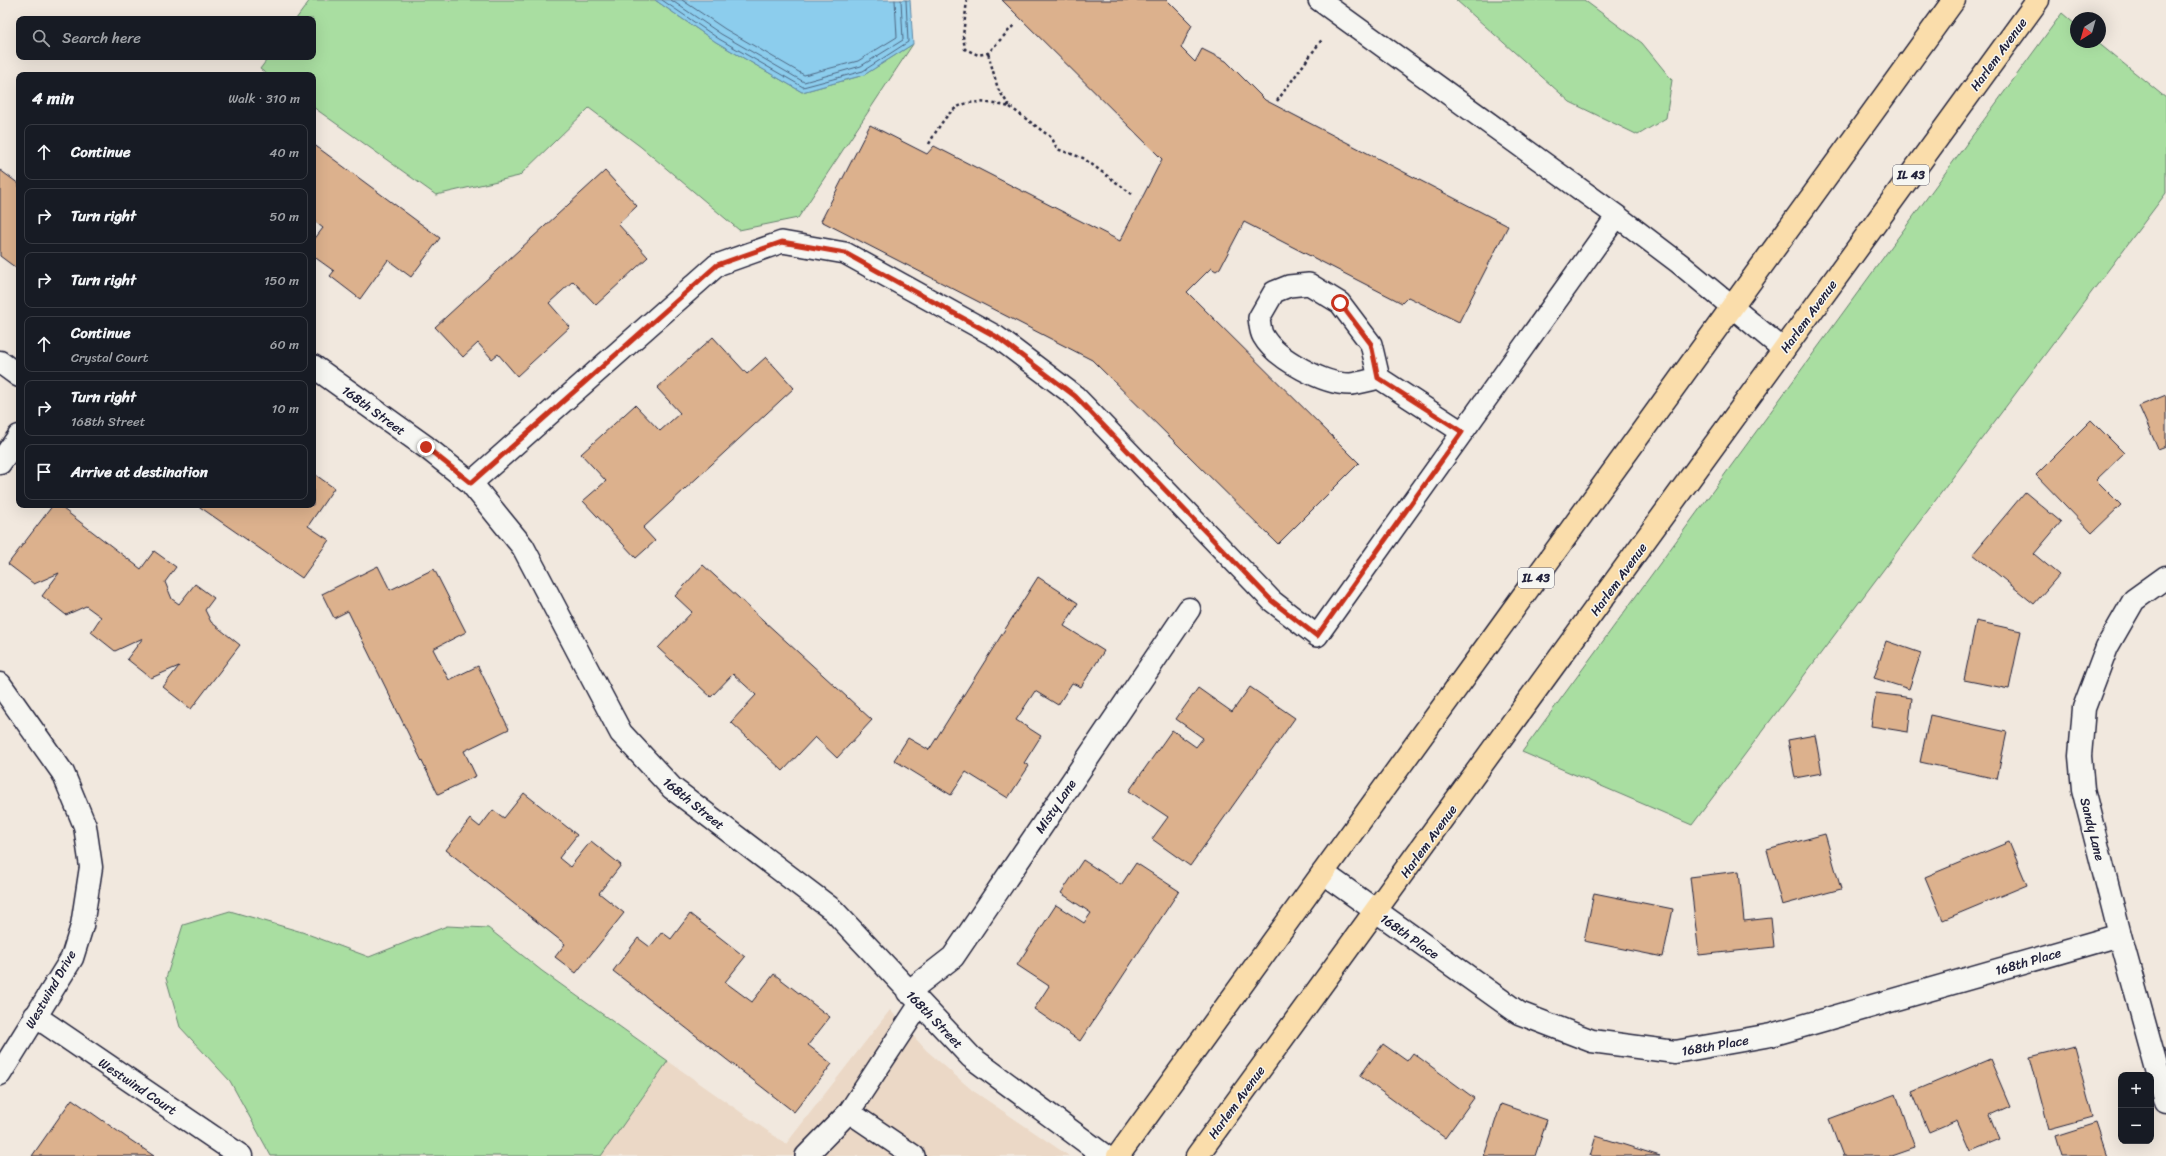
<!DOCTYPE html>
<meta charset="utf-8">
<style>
:root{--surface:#171b24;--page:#20242c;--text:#f1f3f6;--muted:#9ea1a6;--line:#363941}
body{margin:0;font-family:Sriracha,sans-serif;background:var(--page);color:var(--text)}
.controls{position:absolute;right:12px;bottom:12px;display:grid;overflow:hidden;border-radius:8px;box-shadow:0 4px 16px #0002}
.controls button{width:36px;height:36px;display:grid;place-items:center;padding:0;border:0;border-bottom:1px solid var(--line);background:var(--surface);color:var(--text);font:20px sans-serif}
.compass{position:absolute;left:2070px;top:12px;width:36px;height:36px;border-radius:50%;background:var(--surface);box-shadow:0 4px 16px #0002;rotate:217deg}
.stop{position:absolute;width:12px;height:12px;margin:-9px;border:3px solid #c8321e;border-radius:50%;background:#fff}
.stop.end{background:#c8321e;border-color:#fff;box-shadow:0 1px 4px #0008}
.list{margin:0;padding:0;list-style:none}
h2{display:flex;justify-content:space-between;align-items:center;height:52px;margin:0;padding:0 16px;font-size:17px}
h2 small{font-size:13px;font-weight:400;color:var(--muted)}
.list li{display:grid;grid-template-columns:26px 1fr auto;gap:12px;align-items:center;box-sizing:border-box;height:56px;margin:0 8px 8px;padding:0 8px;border:1px solid var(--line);border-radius:8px}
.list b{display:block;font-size:15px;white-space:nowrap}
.list p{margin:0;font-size:13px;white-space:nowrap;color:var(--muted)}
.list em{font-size:13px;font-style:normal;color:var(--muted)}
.icon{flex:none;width:22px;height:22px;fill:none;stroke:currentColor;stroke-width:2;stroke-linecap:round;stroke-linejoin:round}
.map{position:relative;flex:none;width:2166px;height:1156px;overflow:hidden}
.search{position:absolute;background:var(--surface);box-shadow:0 4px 16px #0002;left:16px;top:16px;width:300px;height:44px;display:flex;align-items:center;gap:10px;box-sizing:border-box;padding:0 14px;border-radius:8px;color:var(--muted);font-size:15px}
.panel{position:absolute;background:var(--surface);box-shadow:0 4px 16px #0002;left:16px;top:72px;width:300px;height:436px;border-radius:8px}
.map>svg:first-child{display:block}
.built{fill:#ebd8c6}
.green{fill:#a9dea1;stroke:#66806e}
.water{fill:#8ccded;stroke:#6289a6}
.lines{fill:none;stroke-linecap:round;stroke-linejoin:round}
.shore{stroke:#4c6682;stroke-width:1}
.building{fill:#dcb18d;stroke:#22223b}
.service-casing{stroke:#22223b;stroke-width:24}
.minor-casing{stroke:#22223b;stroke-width:25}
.primary-casing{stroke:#22223b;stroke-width:25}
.path{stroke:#22223b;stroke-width:2.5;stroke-dasharray:3 3;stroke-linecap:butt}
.service{stroke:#f6f6f2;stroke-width:21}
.minor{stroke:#f6f6f2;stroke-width:22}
.primary{stroke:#faddab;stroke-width:22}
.route{stroke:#c8321e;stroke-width:5}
.labels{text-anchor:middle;stroke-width:3;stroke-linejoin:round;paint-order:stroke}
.shield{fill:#f6f6f2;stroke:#626272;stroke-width:1}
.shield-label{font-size:12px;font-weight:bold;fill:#22223b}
.street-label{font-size:13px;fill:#22223b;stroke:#f6f6f2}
</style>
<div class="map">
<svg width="2166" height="1156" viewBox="0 0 2166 1156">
<rect width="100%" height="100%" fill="#f1e8de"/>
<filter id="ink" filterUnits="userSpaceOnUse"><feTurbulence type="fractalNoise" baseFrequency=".025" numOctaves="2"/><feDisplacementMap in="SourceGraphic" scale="8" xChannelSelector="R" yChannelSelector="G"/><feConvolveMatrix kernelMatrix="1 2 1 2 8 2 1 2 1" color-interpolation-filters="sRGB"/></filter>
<g filter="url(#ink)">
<path class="built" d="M890,1010L926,1050L972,1090L1069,1156H601L668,1061L786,1144Z"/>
<path class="green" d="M310,0H655L716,42L802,92L864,75L913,44L798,218L739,230L641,147L589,108L519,176L436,195L313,107V75H268L260,69L269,57H313V19H296Z
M1456,0H1584L1642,43L1672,80L1666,118L1638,135L1570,102Z
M2062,13L2076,25V42H2097L2166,98V193L1692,825L1522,752Z
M230,911L302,932L369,957L447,926L488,928L542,971L668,1061L601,1156H271L230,1081L180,1027L166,978L183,925Z"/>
<path class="water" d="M655,0H910L913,44L864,75L802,92L716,42Z"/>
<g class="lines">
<path class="shore" d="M662,0L719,39L803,87L863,71L908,42L906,0
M671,0L721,34L804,82L861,66L903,40L901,0
M682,0L725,29L804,75L858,61L897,37L895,0"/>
</g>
<path class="building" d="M1002,0H1167L1192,25L1181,48L1195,62L1202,49L1226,61L1265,100L1508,226L1459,322L1408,297L1402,303L1244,222L1220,268L1216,271L1211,268L1187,292L1359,463L1278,544L1092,360L821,221L870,125L927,154L934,146L1120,241L1162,159Z
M313,144L440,238L411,277L388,260L360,299L330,276L334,271L313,256V241L323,228L313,220Z
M0,170L19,184V264L16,268L0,256Z
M605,171L637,206L618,224L648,257L596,305L573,281L549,303L570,327L517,376L498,354L492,359L478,343L463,357L435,327Z
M713,337L747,374L766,357L794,388L643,528L655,541L636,558L583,501L606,481L581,454L635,405L660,431L680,413L657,388Z
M2166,395V446L2158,449L2139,406Z
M2091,420L2124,453L2096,480L2121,505L2092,533L2036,475Z
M313,473L334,488L308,526L329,540L302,578L197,505H313Z
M2025,492L2061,522L2034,554L2059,575L2034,604L1973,554Z
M53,505H58L141,569L154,551L176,567L165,582L172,599L179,604L195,584L214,598L205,610L211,622L240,645L191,709L163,687L179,666L151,678L127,659L143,638L115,651L91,632L101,617L86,606L66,615L42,596L59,573L34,584L8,564Z
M703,565L872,720L837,758L815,737L783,771L731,722L756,695L733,674L711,697L658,648L692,612L675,596Z
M378,566L390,590L434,569L466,632L433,649L449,680L478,666L509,729L464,751L476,776L438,794L348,611L334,618L322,594Z
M1038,577L1078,603L1064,626L1104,651L1081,687L1072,683L1058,705L1035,691L1016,720L1041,736L1024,763L1029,766L1008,798L966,772L951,795L894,760L908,738L929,750Z
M1976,621L2021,631L2009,689L1964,680Z
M1886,641L1921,653L1909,689L1874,678Z
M1250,687L1295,718L1190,866L1152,839L1168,817L1129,791L1172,730L1196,747L1203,738L1176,719L1198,688L1232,712Z
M1876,693L1912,698L1908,732L1871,726Z
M1930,715L2007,732L1997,779L1920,762Z
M1815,735L1822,773L1795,778L1788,740Z
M524,793L577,835L559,858L570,867L591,841L621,865L599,893L624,913L576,973L555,957L565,944L446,850L470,819L480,827L493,810L504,818Z
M1825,834L1841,889L1782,905L1767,850Z
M2009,842L2027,885L1943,920L1925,877Z
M1083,860L1121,885L1136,863L1179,891L1080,1041L1034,1009L1049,986L1017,965L1056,905L1084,923L1091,913L1061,893Z
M1739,871L1744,921L1771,918L1774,947L1699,955L1690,877Z
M1594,893L1673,909L1663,957L1584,941Z
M690,914L745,957L725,982L752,1002L774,974L830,1017L808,1045L832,1064L794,1112L613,971L638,938L650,947L662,932L671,939Z
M1383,1044L1407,1061L1413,1053L1474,1098L1445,1138L1360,1076Z
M2074,1046L2093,1117L2049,1129L2030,1057Z
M1990,1059L2010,1106L1990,1115L2000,1140L1971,1152L1957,1120L1929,1132L1912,1092Z
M1896,1094L1915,1148L1892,1156H1843L1829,1119Z
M72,1099L126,1137L154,1156H32Z
M1501,1104L1547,1120L1535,1156H1484Z
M2097,1123L2108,1156H2062L2056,1136Z
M1596,1136L1660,1156H1590Z"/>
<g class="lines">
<defs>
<path id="service" d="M1319,0L1617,216L1679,263L1784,350
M717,265L782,242L845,253L997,337L1075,396L1272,601L1317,636L1617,216
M1379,378L1371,344L1340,303L1309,284L1289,286L1274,292L1259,318C1260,323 1260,331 1263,336C1276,359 1325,385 1351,384C1360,383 1370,380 1379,378L1462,432
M806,1156L849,1112
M914,1156L849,1112L920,1004"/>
<path id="minor" d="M0,362L19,376
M313,366L426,447L471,483L523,547L621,733L672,788L833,910L971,1057L1105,1156
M0,463L19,436
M471,483L717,265
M2166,577L2134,600L2107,647L2084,708L2080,756L2083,789L2120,935L2166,1102
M0,684L63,773L85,826L91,867L82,926L72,958L0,1074
M1323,873L1519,1013L1592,1041L1675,1052L1771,1035L2120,935
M908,992L953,957L1189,609
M35,1016L241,1156"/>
<path id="primary" d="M1118,1156L1954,0
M1197,1156L2038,0"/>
</defs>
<use href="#service" class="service-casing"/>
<use href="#minor" class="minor-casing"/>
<use href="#primary" class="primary-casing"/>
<path class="path" d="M967,0L963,36L965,49L978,55L988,53L1014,25
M1277,101L1323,38
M1010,107L1052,138L1057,149L1083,158L1132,194
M929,144C952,102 962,96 1010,107L998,89L988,53"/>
<use href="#service" class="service"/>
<use href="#minor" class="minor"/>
<use href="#primary" class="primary"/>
</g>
</g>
<g class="lines" filter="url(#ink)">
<path class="route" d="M426,447L471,483L717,265L782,242L845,253L997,337L1075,396L1272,601L1317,636L1462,432L1378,378L1371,344L1340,303"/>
</g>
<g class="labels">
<g class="shield">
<rect x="1893" y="165" width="36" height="20" rx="3"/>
<rect x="1518" y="568" width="36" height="20" rx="3"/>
</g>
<g class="shield-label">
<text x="1911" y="179">IL 43</text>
<text x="1536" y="582">IL 43</text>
</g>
<g class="street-label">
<text transform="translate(1998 54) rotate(-54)" y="5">Harlem Avenue</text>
<text transform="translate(1808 316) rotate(-54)" y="5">Harlem Avenue</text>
<text transform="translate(374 410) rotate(36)" y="5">168th Street</text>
<text transform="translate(1618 579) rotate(-54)" y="5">Harlem Avenue</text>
<text transform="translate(694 803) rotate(39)" y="5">168th Street</text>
<text transform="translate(1055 806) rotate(-56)" y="5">Misty Lane</text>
<text transform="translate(2093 829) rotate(76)" y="5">Sandy Lane</text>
<text transform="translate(1428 841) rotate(-54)" y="5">Harlem Avenue</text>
<text transform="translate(1410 936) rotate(35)" y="5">168th Place</text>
<text transform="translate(2028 961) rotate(-16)" y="5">168th Place</text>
<text transform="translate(50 989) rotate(-60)" y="5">Westwind Drive</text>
<text transform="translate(935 1019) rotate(46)" y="5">168th Street</text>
<text transform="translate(1715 1045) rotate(-10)" y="5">168th Place</text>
<text transform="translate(138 1086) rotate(34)" y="5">Westwind Court</text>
<text transform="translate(1236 1102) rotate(-54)" y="5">Harlem Avenue</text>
</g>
</g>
</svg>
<div class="controls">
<button>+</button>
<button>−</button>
</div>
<svg class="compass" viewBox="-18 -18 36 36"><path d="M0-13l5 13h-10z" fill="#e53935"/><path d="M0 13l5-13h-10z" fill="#9ea1a6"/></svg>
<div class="stop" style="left:1340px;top:303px"></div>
<div class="stop end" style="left:426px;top:447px"></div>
<div class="search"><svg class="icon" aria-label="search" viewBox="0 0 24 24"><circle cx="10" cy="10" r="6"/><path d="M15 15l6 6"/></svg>Search here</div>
<section class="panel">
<h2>4 min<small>Walk · 310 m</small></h2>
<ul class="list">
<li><svg class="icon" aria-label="ahead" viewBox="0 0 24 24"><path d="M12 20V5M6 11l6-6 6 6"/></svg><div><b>Continue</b></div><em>40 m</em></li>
<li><svg class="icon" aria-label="right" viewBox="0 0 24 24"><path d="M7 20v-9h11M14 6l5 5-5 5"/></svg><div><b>Turn right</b></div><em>50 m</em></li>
<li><svg class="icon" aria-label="right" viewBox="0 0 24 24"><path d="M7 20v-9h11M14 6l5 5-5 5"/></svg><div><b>Turn right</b></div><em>150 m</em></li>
<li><svg class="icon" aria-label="ahead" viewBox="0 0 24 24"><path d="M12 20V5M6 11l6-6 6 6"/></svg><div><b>Continue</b><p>Crystal Court</p></div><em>60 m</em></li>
<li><svg class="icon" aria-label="right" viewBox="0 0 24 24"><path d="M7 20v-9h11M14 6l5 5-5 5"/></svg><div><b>Turn right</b><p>168th Street</p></div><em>10 m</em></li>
<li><svg class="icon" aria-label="arrive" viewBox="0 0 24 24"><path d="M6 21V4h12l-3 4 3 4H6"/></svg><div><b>Arrive at destination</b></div></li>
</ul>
</section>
</div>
